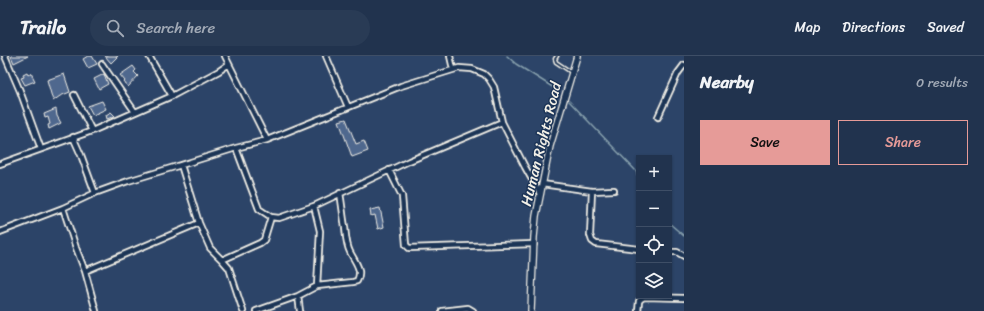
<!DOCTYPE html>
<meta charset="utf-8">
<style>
:root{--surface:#21334e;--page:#293b55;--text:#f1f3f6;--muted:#a2aab6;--line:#3e4e66;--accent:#e69b98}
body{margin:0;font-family:Sriracha,sans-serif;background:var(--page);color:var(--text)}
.controls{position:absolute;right:12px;bottom:12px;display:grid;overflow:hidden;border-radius:0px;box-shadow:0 1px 3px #0004}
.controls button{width:36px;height:36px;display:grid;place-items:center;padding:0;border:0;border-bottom:1px solid var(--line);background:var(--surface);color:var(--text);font:20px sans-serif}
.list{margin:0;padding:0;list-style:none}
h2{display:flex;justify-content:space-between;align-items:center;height:52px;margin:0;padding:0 16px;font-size:17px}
h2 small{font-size:13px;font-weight:400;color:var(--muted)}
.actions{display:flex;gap:8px;padding:12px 16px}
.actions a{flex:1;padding:9px 0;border:1px solid var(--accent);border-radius:0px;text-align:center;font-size:14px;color:var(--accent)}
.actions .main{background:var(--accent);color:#111}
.icon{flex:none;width:22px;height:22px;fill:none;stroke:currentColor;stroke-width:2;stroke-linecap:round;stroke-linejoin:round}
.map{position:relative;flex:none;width:684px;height:255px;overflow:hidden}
header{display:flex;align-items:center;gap:24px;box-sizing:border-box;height:56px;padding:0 20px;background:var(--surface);border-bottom:1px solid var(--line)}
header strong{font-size:19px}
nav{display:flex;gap:22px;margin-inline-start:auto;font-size:14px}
.search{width:280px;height:36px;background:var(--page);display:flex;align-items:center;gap:10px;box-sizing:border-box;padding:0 14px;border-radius:22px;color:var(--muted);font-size:15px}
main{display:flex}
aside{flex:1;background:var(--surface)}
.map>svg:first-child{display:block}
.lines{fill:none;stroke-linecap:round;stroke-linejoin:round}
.stream{stroke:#87a0ad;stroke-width:1.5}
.building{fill:#50678e;stroke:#f4f1e8}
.service-casing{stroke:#f4f1e8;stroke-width:5}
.minor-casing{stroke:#f4f1e8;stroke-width:8}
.tertiary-casing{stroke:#f4f1e8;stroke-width:8}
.service{stroke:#1d3557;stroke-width:2}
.minor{stroke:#1d3557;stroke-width:4.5}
.tertiary{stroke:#1d3557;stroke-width:5.5}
.labels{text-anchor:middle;stroke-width:3;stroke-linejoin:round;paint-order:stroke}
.street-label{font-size:15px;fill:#f4f1e8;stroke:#1d3557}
</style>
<header>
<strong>Trailo</strong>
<div class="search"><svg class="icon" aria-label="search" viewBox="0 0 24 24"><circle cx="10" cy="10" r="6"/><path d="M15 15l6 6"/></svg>Search here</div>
<nav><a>Map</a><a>Directions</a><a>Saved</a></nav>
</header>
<main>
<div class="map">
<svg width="684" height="255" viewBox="0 0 684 255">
<rect width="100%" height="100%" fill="#2c4468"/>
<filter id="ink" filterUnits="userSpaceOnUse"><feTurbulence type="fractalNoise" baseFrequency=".025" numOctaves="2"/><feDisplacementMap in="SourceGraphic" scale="8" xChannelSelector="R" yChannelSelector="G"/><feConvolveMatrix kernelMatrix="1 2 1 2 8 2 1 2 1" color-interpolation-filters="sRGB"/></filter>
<g filter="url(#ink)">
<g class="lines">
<path class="stream" d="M507,0L516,8L554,32
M569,45L636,115L639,124
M669,167L684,180"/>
</g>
<path class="building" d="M11,0H28L14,7Z
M88,0H92L97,8L88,12L83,3Z
M105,0H118L111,7Z
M133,10L136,14L134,16L138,20L128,31L124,26L125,25L120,19Z
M27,16L28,19L31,17L35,25L25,29L21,22L24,21L23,18Z
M64,18L70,36L60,40L53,45L47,24Z
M104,18L108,28L99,33L94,23Z
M102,45L106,53L93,59L88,50Z
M56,53L57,60L61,67L49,73L48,69L50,68L48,61L45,62L44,58Z
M111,56L115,60L107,63L106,59Z
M346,63L356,88L364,85L368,95L352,101L339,65Z
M380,152L384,171L378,173L375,159L371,160L370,154Z"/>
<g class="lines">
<defs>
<path id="service" d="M557,0L555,3L556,6L571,16"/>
<path id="minor" d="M5,0L20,35L41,93
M149,0L172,40
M326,0L348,51
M450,0L453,13
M102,8L135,56
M229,8L267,84
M74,39L92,75
M658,61L678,17L684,9
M73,81L81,99L95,137
M236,92L267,84L401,30L459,12L472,13L484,18L489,23L494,31L502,66L525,111L540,138
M0,108L92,75L172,40L219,15L229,8L225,0
M181,109L199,167L210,192L222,204L229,212L243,255
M389,114L402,140L406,189L409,192L534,188
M542,128L592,135L614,134
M592,135L590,179L592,185L596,188L639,193
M63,152L76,192L85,215L96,255
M0,176L63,152L95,137L128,125L181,109L236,92L259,153L271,161L279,162L314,150L409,105L502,66
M669,196H677L684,200
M222,204L260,187L264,184L271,161
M85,215L199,167
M317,230L353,226L357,225C363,214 355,206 350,196C346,188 346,180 345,171C343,160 342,148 340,137
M298,240L300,255
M256,255L298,240L317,230L320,175L314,150
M442,255L468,252L473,255
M638,255L639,245L641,243L644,241L684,242"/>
<path id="tertiary" d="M531,255L534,181L536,160L550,90L577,0"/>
</defs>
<use href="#service" class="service-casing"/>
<use href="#minor" class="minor-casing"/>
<use href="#tertiary" class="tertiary-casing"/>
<use href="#service" class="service"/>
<use href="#minor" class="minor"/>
<use href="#tertiary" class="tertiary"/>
</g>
</g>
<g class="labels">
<g class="street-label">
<text transform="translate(541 88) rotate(-76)" y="5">Human Rights Road</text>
</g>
</g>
</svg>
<div class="controls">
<button>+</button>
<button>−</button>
<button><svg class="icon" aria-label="locate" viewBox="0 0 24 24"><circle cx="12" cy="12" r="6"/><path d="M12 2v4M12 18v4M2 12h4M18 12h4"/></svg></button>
<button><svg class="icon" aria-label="layers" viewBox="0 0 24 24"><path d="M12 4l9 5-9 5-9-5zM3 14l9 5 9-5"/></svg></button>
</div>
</div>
<aside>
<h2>Nearby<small>0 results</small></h2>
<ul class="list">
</ul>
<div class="actions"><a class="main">Save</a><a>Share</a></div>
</aside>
</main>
